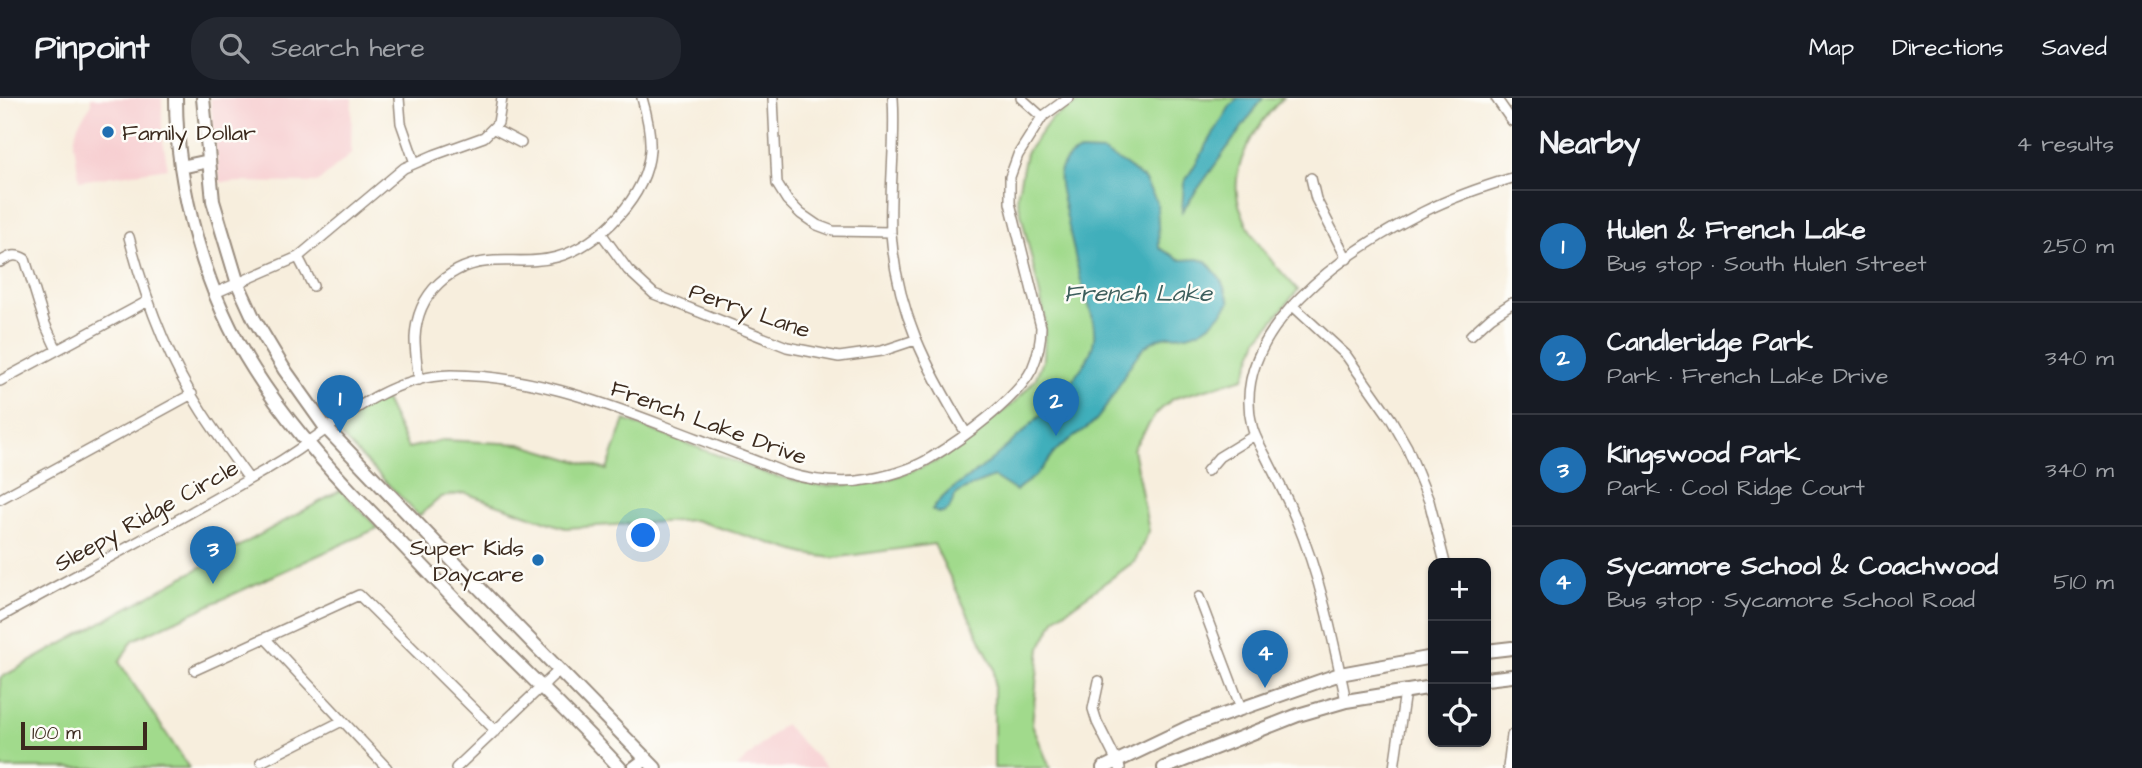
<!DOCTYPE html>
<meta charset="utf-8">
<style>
:root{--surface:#171b24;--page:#242831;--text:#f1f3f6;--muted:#9ea1a6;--line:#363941;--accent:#1f6fb2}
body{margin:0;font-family:"Architects Daughter",sans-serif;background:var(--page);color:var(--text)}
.controls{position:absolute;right:21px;bottom:21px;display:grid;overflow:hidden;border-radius:14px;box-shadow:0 2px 5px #0004}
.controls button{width:63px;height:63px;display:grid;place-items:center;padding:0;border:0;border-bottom:2px solid var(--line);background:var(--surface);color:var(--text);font:35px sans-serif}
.scale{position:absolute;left:21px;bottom:18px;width:126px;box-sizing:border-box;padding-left:7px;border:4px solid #3b2a1e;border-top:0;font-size:19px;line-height:24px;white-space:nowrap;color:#3b2a1e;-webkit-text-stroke:5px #fdfcf7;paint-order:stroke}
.you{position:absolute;left:644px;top:438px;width:24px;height:24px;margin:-18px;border:5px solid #fff;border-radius:50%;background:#1a73e8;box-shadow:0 0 0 10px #1a73e833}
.badge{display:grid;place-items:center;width:46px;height:46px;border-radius:50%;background:var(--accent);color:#fff;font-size:23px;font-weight:700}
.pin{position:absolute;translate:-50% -58px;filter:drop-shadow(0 2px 4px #0008)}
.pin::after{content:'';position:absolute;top:37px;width:24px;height:21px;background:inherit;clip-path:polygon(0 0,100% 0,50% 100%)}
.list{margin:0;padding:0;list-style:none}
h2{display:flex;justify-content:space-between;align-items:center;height:91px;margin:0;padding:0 28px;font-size:30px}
h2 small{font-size:23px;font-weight:400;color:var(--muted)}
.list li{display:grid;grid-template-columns:46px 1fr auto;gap:21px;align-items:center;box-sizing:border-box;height:112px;padding:0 28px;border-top:2px solid var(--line)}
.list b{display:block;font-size:26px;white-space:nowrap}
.list p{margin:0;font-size:23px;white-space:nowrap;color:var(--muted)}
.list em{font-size:23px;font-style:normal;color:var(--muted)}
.icon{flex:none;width:38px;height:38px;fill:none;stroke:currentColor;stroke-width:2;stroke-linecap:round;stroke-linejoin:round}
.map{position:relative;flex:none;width:1512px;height:670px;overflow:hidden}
header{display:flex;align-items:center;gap:42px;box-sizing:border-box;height:98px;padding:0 35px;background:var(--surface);border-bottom:2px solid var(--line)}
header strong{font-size:33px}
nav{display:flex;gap:38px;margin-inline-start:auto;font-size:24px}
.search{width:490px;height:63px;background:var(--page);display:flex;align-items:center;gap:18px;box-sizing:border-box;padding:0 24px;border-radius:28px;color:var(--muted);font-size:26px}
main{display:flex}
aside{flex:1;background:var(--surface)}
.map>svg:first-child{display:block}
.built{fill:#f7cfd1}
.green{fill:#a1da8c;stroke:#6e8255;stroke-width:2}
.water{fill:#3fafbb;stroke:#3d6c6c;stroke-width:2}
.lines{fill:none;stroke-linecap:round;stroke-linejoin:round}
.street-casing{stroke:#998c7e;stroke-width:12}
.secondary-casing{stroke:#998c7e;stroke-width:16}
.street{stroke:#fff;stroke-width:9}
.secondary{stroke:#fff;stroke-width:12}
.poi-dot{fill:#1f6fb2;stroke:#fdfcf7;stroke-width:2.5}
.labels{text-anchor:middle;stroke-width:5;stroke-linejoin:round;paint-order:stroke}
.poi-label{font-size:23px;fill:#3b2a1e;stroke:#fdfcf7;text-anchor:start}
.street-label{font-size:23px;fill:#3b2a1e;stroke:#fdfcf7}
.water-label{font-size:24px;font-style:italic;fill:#3d5f5d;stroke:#fdfcf7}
</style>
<header>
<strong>Pinpoint</strong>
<div class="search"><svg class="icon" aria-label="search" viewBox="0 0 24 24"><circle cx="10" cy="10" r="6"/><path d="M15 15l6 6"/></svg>Search here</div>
<nav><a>Map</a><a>Directions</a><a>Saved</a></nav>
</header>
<main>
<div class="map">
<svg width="1512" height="670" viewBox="0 0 1512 670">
<rect width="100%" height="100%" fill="#fdfcf7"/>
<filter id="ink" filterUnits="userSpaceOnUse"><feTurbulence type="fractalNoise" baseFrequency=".0143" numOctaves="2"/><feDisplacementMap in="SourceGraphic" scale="14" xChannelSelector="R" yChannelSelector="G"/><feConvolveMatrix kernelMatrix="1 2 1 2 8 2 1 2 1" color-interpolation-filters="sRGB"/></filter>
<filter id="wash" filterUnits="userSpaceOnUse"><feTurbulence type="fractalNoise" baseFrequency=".00686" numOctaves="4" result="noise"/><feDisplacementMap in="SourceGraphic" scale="28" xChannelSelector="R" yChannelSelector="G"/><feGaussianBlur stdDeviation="1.57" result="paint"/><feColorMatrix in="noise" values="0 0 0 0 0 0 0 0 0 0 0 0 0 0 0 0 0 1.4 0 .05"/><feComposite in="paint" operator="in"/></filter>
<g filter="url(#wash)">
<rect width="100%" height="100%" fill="#f7eedd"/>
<path class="built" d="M91,0H162V39L168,70L79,83L74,44L78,26L91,7Z
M210,0H352L351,56L317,85L220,84Z
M784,626L827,670H736Z"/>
<path class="green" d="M1085,0H1283C1256,27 1225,72 1241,112C1252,144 1276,168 1298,192L1258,241L1244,280L1172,301L1155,317L1133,351L1149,433L1135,463L1056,520L1040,550L1032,626L1050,670H994V570L934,446L833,460L805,456L694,422L565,430L465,395L441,399L419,418L337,334V326L383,298L408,350L443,342L520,346L607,372L625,322L770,377L821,388L879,385L937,363L1014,305L1035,282L1044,260L1045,219L1017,98L1026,55L1051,21Z
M341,392L378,430L133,542L119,564L189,670H0V580Z"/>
<path class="water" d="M1238,0H1263L1182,113L1184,85L1230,8Z
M1081,53L1103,54L1126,67L1144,81L1157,104L1159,150L1181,162L1197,161L1206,163L1220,180L1230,204C1219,220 1205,233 1187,237C1175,239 1166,236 1155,242C1134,253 1124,280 1112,299C1108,307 1102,314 1097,321C1087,332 1072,339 1060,349C1050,358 1044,370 1034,379C1028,384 1021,387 1016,393L994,379C984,383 963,390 956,397C951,402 952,413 943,415C938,416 936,414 932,412C944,394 963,384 980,371C1008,349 1092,276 1094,241C1096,219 1085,199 1080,179C1074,155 1069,130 1064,106C1062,97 1058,85 1060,75C1062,64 1071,56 1081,53Z"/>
</g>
<g filter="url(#ink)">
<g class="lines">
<defs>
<path id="street" d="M399,0L401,25L415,65
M773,0L777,86L787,102L801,116L817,127L833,133L891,134
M893,0C896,45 889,90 891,135C897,214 926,269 966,335
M1021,0L1042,19
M1496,0L1512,23
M494,31L521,45
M1311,80L1316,101L1347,161
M601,135L628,172L654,196L787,249L839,259L882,253L915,242
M129,139C145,200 168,262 202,314C217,337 233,359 249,381
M298,159L313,188
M0,164C10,158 15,155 25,161L45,226L57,252
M215,195L298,159L404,70L434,57L484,39L498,25L502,0
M1293,208L1346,257L1391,321L1407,349L1429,403L1445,465
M1471,237L1491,219L1512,205
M419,282C417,268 415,254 415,240C417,195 450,165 494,163C515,162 536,165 557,159C600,147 647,98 650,52C651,34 647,17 642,0
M0,283L148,203
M1207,373L1219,359L1255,337
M0,401L192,296
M1199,499L1241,610
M0,519C82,474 165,430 246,383C268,371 290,358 310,343C352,312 396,278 451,277C527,277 597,302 667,329C706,344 746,359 786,375C814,383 842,387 871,381C891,377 915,370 932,359C962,341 1017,301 1032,271C1038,257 1041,243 1041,229L1010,105V79L1018,57L1042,19L1068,0
M265,540L387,670
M195,572L359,497L496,633
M1099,583L1093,611L1097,624L1120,670
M1346,603C1333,540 1320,478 1295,419C1286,398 1275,377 1265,357C1260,347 1254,338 1252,328C1228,231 1350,151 1423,114C1451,100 1482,89 1512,80
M261,664L342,623
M456,670L559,572
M1394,670L1405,593
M1508,670L1512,637"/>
<path id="secondary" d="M176,0C176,90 205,196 254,272C286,323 327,369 368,411C413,457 456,504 501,549C541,589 582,628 620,670
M203,0L213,103L238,186L254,221L284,271L326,330L454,464L655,670
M181,69L209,63
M1486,553L1512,550
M1486,581L1512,578
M634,670L646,661
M1103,670L1189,629L1340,576L1433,559
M1164,670L1298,617L1346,603L1433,589"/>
</defs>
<use href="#street" class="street-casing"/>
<use href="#secondary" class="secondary-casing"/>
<use href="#street" class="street"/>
<use href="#secondary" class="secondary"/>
</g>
</g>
<g class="poi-dot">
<circle cx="108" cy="34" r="7"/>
<circle cx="538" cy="462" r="7"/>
</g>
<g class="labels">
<g class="poi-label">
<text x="122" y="42">Family Dollar</text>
<text x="524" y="457" text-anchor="end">Super Kids<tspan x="524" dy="26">Daycare</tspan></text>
</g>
<g class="street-label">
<text transform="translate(750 212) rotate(19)" y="8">Perry Lane</text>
<text transform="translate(709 324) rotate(20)" y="8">French Lake Drive</text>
<text transform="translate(146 417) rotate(-29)" y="8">Sleepy Ridge Circle</text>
</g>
<g class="water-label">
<text x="1138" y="203">French Lake</text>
</g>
</g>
</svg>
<div class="controls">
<button>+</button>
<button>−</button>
<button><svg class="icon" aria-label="locate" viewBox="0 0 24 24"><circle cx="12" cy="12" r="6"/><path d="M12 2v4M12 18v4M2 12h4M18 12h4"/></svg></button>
</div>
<div class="scale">100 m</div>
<div class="you"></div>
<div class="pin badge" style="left:340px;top:335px">1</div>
<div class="pin badge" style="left:1056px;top:338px">2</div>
<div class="pin badge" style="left:213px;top:486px">3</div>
<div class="pin badge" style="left:1265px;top:590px">4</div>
</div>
<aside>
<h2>Nearby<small>4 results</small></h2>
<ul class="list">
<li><span class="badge">1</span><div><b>Hulen &amp; French Lake</b><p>Bus stop · South Hulen Street</p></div><em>250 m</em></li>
<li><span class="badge">2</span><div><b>Candleridge Park</b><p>Park · French Lake Drive</p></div><em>340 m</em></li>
<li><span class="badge">3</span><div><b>Kingswood Park</b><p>Park · Cool Ridge Court</p></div><em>340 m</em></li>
<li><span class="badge">4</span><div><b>Sycamore School &amp; Coachwood</b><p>Bus stop · Sycamore School Road</p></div><em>510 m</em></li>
</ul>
</aside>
</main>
